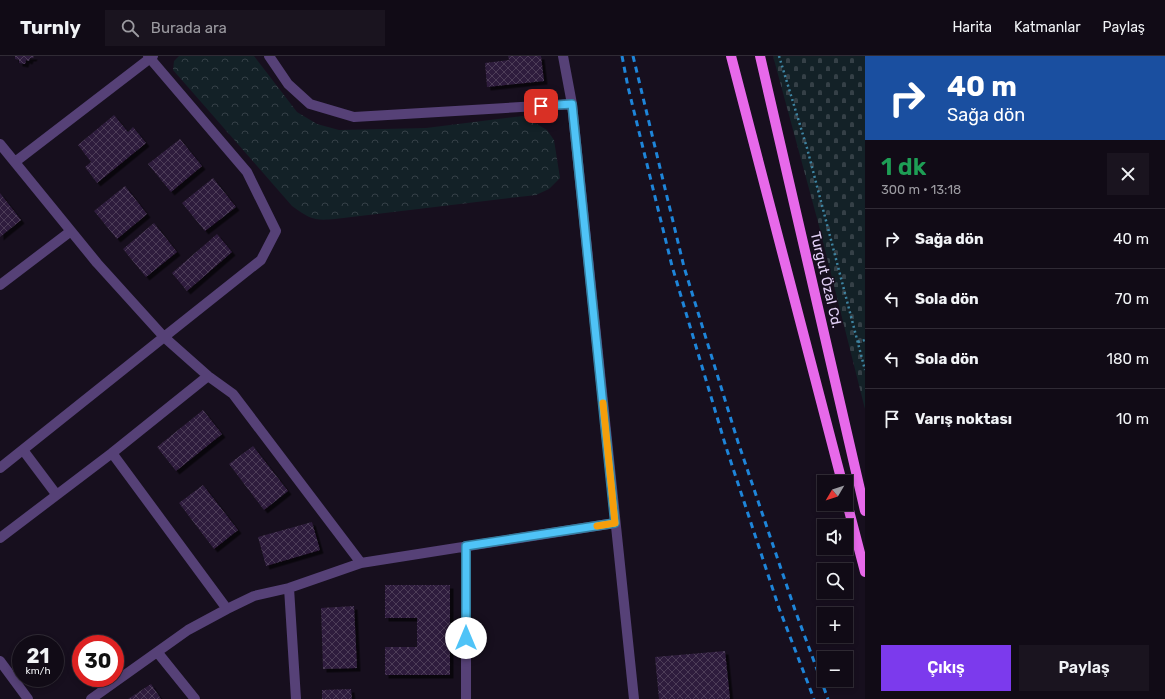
<!DOCTYPE html>
<html lang="tr">
<meta charset="utf-8">
<style>
body{margin:0;font-family:Rubik,sans-serif;background:#1a141f;color:#f1f3f6;height:100vh;display:flex;flex-direction:column;font-size:15px;white-space:nowrap}
*{box-sizing:border-box;margin:0}
p{font-size:13px;color:#9c9ba1}
.icon{flex:none;width:22px;height:22px;fill:none;stroke:currentColor;stroke-width:2;stroke-linecap:round;stroke-linejoin:round}
.map{position:relative;flex:1;overflow:hidden}
.drawer{display:flex;flex-direction:column;background:#110b16;width:300px}
.drawer>*{flex:none}
.hud{background:#1a4fa0;color:#fff;overflow:hidden}
.needle{width:26px;rotate:231deg}
.tools{position:absolute;left:817px;top:419px;display:grid;gap:8px}
.tools a{display:grid;place-items:center;width:36px;height:36px;border-radius:0px;background:#110b16;box-shadow:0 2px 6px #0003,0 0 0 1px #302b35;font-size:20px}
.speed{position:absolute;left:12px;top:579px;display:flex;gap:8px;font-size:20px;font-weight:700;text-align:center}
.speed>*{display:grid;place-content:center;width:52px;height:52px;border-radius:50%;background:#110b16;box-shadow:0 2px 6px #0003,0 0 0 1px #302b35;line-height:1}
.speed small{font-size:10px;font-weight:400}
.speed .limit{border:6px solid #d22;background:#fff;color:#111}
.pin{position:absolute;display:grid;place-items:center;width:34px;height:34px;color:#fff;margin:-17px;border-radius:8px;box-shadow:0 2px 6px #0006}
.me{position:absolute;width:44px;margin:-22px;rotate:0deg;stroke-linejoin:round;filter:drop-shadow(0 0 3px #0008)}
.turn{display:flex;align-items:center;gap:14px;height:84px;padding:0 16px;font-size:18px}
.turn .icon{width:52px;height:52px;stroke-width:2.5}
.turn b{display:block;font-size:28px;line-height:34px}
.round{display:grid;place-items:center;flex:none;width:42px;height:42px;border-radius:0px;background:#1a141f}
.head{display:flex;align-items:center;justify-content:space-between;height:68px;padding:0 16px}
h1{font-size:24px;font-weight:600;line-height:30px;color:#1e9e55}
.cta{display:flex;gap:8px;margin-top:auto;padding:8px 16px}
.cta a{flex:1;height:46px;border-radius:0px;background:#7c3aed;color:#fff;font-size:16px;font-weight:600;line-height:46px;text-align:center}
.cta a+a{background:#1a141f;color:#f1f3f6}
ul{padding:0;list-style:none}
li{display:flex;align-items:center;gap:12px;height:60px;padding:0 16px;border-top:1px solid #302b35}
li div{flex:1}
li b{display:block;font-size:15px}
li em{font-style:normal}
header{display:flex;align-items:center;gap:24px;box-sizing:border-box;height:56px;padding:0 20px;background:#110b16;border-bottom:1px solid #302b35}
header strong{font-size:19px}
nav{display:flex;gap:22px;margin-inline-start:auto;font-size:14px}
.search{width:280px;height:36px;background:#1a141f;display:flex;align-items:center;gap:10px;box-sizing:border-box;padding:0 14px;border-radius:0px;color:#9c9ba1;font-size:15px}
main{display:flex;flex:1;min-height:0}
.map>svg:first-child{display:block}
.forest{fill:url(#forest-crowns)}
.cemetery{fill:url(#cemetery-stones)}
.building{fill:url(#building-cross-hatch);filter:url(#shadow)}
.lines{fill:none;stroke-linecap:round;stroke-linejoin:round}
.path{stroke:#3e84a2;stroke-width:2.5;stroke-dasharray:2 3;stroke-linecap:butt}
.minor{stroke:#564177;stroke-width:10}
.major{stroke:#e769ea;stroke-width:10}
.rail{stroke:#1e85d9;stroke-width:3;stroke-dasharray:6 5;stroke-linecap:butt}
.route-casing{stroke:#337fa1;stroke-width:10}
.route{stroke:#4fc3f7;stroke-width:7}
.slow{stroke:#f59e0b;stroke-width:7}
.labels{text-anchor:middle;dominant-baseline:central;stroke-width:3;stroke-linejoin:round;paint-order:stroke}
.street-label{font-size:14px;fill:#e4d3f9;stroke:#170f1e}
</style>
<header>
<strong>Turnly</strong>
<div class="search"><svg class="icon" aria-label="search" viewBox="0 0 24 24"><circle cx="10" cy="10" r="6"/><path d="M15 15l6 6"/></svg>Burada ara</div>
<nav><a>Harita</a><a>Katmanlar</a><a>Paylaş</a></nav>
</header>
<main>
<div class="map">
<svg width="865" height="643" viewBox="0 0 865 643">
<defs>
<pattern id="forest-crowns" width="20" height="18" patternUnits="userSpaceOnUse"><rect width="20" height="18" fill="#132127"/><path d="M2 6a3 3 0 1 1 6 0M12 15a3 3 0 1 1 6 0" fill="none" stroke="#354047"/></pattern>
<pattern id="cemetery-stones" width="16" height="16" patternUnits="userSpaceOnUse"><rect width="16" height="16" fill="#132127"/><path d="M2 7V4a2 2 0 0 1 4 0v3zM10 15v-3a2 2 0 0 1 4 0v3z" fill="#354047"/></pattern>
<pattern id="building-cross-hatch" width="8" height="8" patternUnits="userSpaceOnUse"><rect width="8" height="8" fill="#2f1e3c"/><path d="M0 0l8 8M0 8l8-8" fill="none" stroke="#4d3e59"/></pattern>
<filter id="shadow"><feDropShadow dx="3.5" dy="3.5" stdDeviation="0" flood-color="#0009"/></filter>
</defs>
<rect width="100%" height="100%" fill="#170f1e"/>
<path class="forest" d="M179,0H254L297,56L317,68L339,74L426,72L523,60L547,74L554,84L560,122L549,133L536,139L335,163C314,165 310,163 292,150L173,14L174,5Z"/>
<path class="cemetery" d="M773,0H865V353L818,166Z"/>
<path class="building" d="M15,0H34L33,2H30L29,5L26,4L25,8L19,7V4L15,3Z
M508,0H541L544,25L487,31L485,7L509,4Z
M114,59L128,76L133,71L146,87L97,127L85,111L91,106L78,89Z
M180,83L202,110L171,136L148,108Z
M213,122L236,151L205,175L182,147Z
M125,130L147,158L117,183L94,155Z
M0,137L21,164L0,181Z
M154,167L177,196L146,221L123,193Z
M217,178L232,196L187,235L172,217Z
M203,354L222,378L176,415L157,391Z
M253,390L288,435L264,454L229,408Z
M203,429L238,474L214,493L179,447Z
M312,466L320,494L266,510L258,481Z
M385,529H450V619H385V591H417V562H385Z
M354,550L357,612L323,613L321,552Z
M725,595L730,643H659L655,601Z
M151,628L161,643H128Z
M351,633L352,643H322V634Z"/>
<g class="lines">
<path class="path" d="M779,0L807,92L865,314
M858,286L865,284"/>
<path class="minor" d="M269,0L288,28L310,48L354,61L572,48
M563,0L572,48L634,643
M0,88L97,207L164,281L208,320L233,338L361,507
M15,106L153,0
M0,229L71,175
M23,394L56,438
M112,397L227,553
M0,412L164,281L261,204L276,175L247,116L148,0
M0,482L112,397L208,320
M289,532L296,643
M158,597L195,643
M0,605L28,643
M91,643L188,574L227,553L254,540L289,532L361,507L615,467
M466,643V490"/>
<path class="major" d="M731,0L842,426
M760,0L865,455
M846,443L865,516"/>
<path class="rail" d="M622,0L628,31L672,210L726,391L779,552L814,643
M633,0L684,211L738,386L795,554L828,643"/>
</g>
<g class="lines">
<g class="route-casing">
<path id="route" d="M466,582V490L615,467L572,48L541,50"/>
</g>
<use href="#route" class="route"/>
<path class="slow" d="M597,470L615,467L603,347"/>
</g>
<g class="labels">
<g class="street-label">
<text transform="translate(826 224) rotate(77)">Turgut Özal Cd.</text>
</g>
</g>
</svg>
<div class="tools">
<a><svg class="needle" viewBox="-14 -14 28 28"><path d="M0-13l5 13h-10z" fill="#e53935"/><path d="M0 13l5-13h-10z" fill="#9c9ba1"/></svg></a>
<a><svg class="icon" aria-label="sound" viewBox="0 0 24 24"><path d="M4 9h4l5-4v14l-5-4H4zM17 9q2 3 0 6"/></svg></a>
<a><svg class="icon" aria-label="search" viewBox="0 0 24 24"><circle cx="10" cy="10" r="6"/><path d="M15 15l6 6"/></svg></a>
<a>+</a>
<a>−</a>
</div>
<div class="speed"><div>21<small>km/h</small></div><div class="limit">30</div></div>
<div class="pin" style="left:541px;top:50px;background:#d93025"><svg class="icon" aria-label="arrive" viewBox="0 0 24 24"><path d="M6 21V4h12l-3 4 3 4H6"/></svg></div>
<svg class="me" style="left:466px;top:582px" viewBox="-20 -20 40 40"><circle r="19" fill="#fff"/><path d="M0-13L10 11 0 6-10 11z" fill="#4fc3f7"/></svg>
</div>
<section class="drawer">
<div class="hud">
<div class="turn"><svg class="icon" aria-label="right" viewBox="0 0 24 24"><path d="M7 20v-9h11M14 6l5 5-5 5"/></svg><div><b>40 m</b>Sağa dön</div></div>
</div>
<div class="head"><div><h1>1 dk</h1><p>300 m · 13:18</p></div><a class="round"><svg class="icon" aria-label="close" viewBox="0 0 24 24"><path d="M6 6l12 12M18 6L6 18"/></svg></a></div>
<ul>
<li><svg class="icon" aria-label="right" viewBox="0 0 24 24"><path d="M7 20v-9h11M14 6l5 5-5 5"/></svg><div><b>Sağa dön</b></div><em>40 m</em></li>
<li><svg class="icon" aria-label="left" viewBox="0 0 24 24"><path d="M17 20v-9H6M10 6l-5 5 5 5"/></svg><div><b>Sola dön</b></div><em>70 m</em></li>
<li><svg class="icon" aria-label="left" viewBox="0 0 24 24"><path d="M17 20v-9H6M10 6l-5 5 5 5"/></svg><div><b>Sola dön</b></div><em>180 m</em></li>
<li><svg class="icon" aria-label="arrive" viewBox="0 0 24 24"><path d="M6 21V4h12l-3 4 3 4H6"/></svg><div><b>Varış noktası</b></div><em>10 m</em></li>
</ul>
<div class="cta"><a>Çıkış</a><a>Paylaş</a></div>
</section>
</main>
